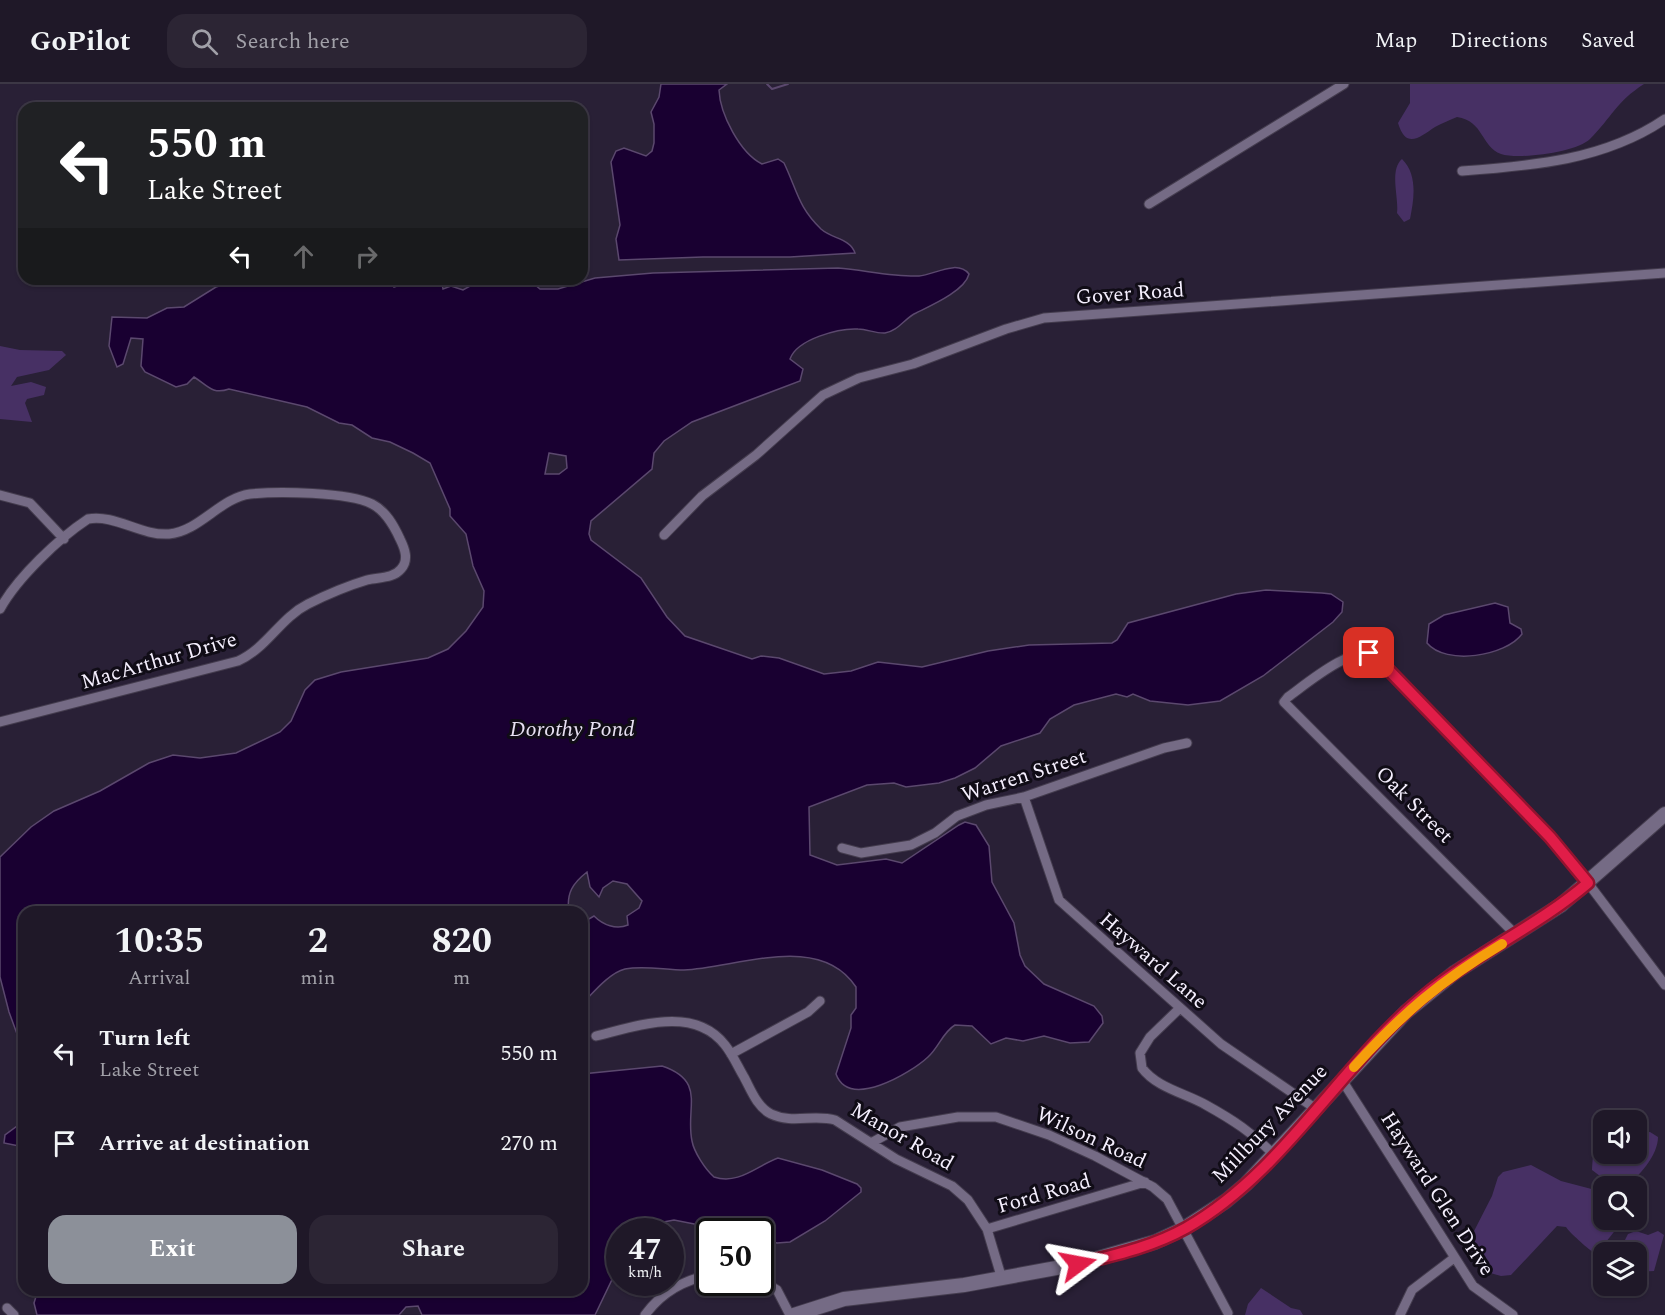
<!DOCTYPE html>
<style>
body{margin:0;font-family:Spectral,serif;background:#2c2534;color:#f1f3f6;height:100vh;display:flex;flex-direction:column;font-size:22px;white-space:nowrap}
*{box-sizing:border-box;margin:0}
p{font-size:20px;color:#a1a0a8}
.icon{flex:none;width:33px;height:33px;fill:none;stroke:currentColor;stroke-width:2;stroke-linecap:round;stroke-linejoin:round}
.map{position:relative;flex:1;overflow:hidden}
.sheet{position:absolute;left:18px;top:822px;width:570px;height:390px;display:flex;flex-direction:column;background:#1f1828;border-radius:18px;box-shadow:0 2px 4px #0004,0 0 0 2px #3c3745}
.sheet>*{flex:none}
.guide{position:absolute;left:18px;top:18px;width:570px;height:183px;border-radius:18px;box-shadow:0 2px 4px #0004,0 0 0 2px #3c3745;background:#202124;color:#fff;overflow:hidden}
.fabs{position:absolute;left:1593px;top:1026px;display:grid;gap:12px}
.fabs a{display:grid;place-items:center;width:54px;height:54px;border-radius:12px;background:#1f1828;box-shadow:0 2px 4px #0004,0 0 0 2px #3c3745;font-size:30px}
.speed{position:absolute;left:606px;top:1134px;display:flex;gap:12px;font-size:30px;font-weight:700;text-align:center}
.speed>*{display:grid;place-content:center;width:78px;height:78px;border-radius:50%;background:#1f1828;box-shadow:0 2px 4px #0004,0 0 0 2px #3c3745;line-height:1}
.speed small{font-size:15px;font-weight:400}
.speed .limit{border:3px solid #111;border-radius:9px;background:#fff;color:#111}
.pin{position:absolute;display:grid;place-items:center;width:51px;height:51px;color:#fff;margin:-26px;border-radius:12px;box-shadow:0 3px 9px #0006}
.me{position:absolute;width:66px;margin:-33px;rotate:77deg;stroke-linejoin:round;filter:drop-shadow(0 0 4px #0008)}
.turn{display:flex;align-items:center;gap:21px;height:126px;padding:0 30px;font-size:27px}
.turn .icon{width:78px;height:78px;stroke-width:2.5}
.turn b{display:block;font-size:42px;line-height:51px}
.lanes{display:flex;align-items:center;height:57px;padding:0 30px;background:#0003;justify-content:center;gap:30px;direction:ltr}
.lanes .off{opacity:.35}
.eta{display:flex;justify-content:space-evenly;align-items:center;height:102px;text-align:center}
.eta b{font-size:36px;font-weight:700;line-height:42px}
.action{display:flex;gap:12px;margin-top:auto;padding:12px 30px}
.action a{flex:1;height:69px;border-radius:18px;background:#8c9099;color:#fff;font-size:24px;font-weight:700;line-height:69px;text-align:center}
.action a+a{background:#2c2534;color:#f1f3f6}
ul{padding:0;list-style:none}
li{display:flex;align-items:center;gap:18px;height:90px;padding:0 30px}
li div{flex:1}
li b{display:block;font-size:22px}
li em{font-style:normal}
header{display:flex;align-items:center;gap:36px;box-sizing:border-box;height:84px;padding:0 30px;background:#1f1828;border-bottom:2px solid #3c3745}
header strong{font-size:28px}
nav{display:flex;gap:33px;margin-inline-start:auto;font-size:21px}
.search{width:420px;height:54px;background:#2c2534;display:flex;align-items:center;gap:15px;box-sizing:border-box;padding:0 21px;border-radius:18px;color:#a1a0a8;font-size:22px}
.map>svg:first-child{display:block}
.green{fill:#473064}
.water{fill:#190031;stroke:#5b486e;stroke-width:1.5;fill-rule:evenodd}
.lines{fill:none;stroke-linecap:round;stroke-linejoin:round}
.stream{stroke:#5b486e;stroke-width:2}
.minor-casing{stroke:#443c4e;stroke-width:11}
.secondary-casing{stroke:#443c4e;stroke-width:16}
.minor{stroke:#756b85;stroke-width:9}
.secondary{stroke:#756b85;stroke-width:14}
.route-casing{stroke:#92132f;stroke-width:15}
.route{stroke:#e11d48;stroke-width:10}
.slow{stroke:#f59e0b;stroke-width:10}
.labels{text-anchor:middle;dominant-baseline:central;stroke-width:6;stroke-linejoin:round;paint-order:stroke}
.street-label{font-size:21px;fill:#f5effe;stroke:#100c16}
.water-label{font-size:22px;font-style:italic;fill:#e7e0f2;stroke:#100c16}
</style>
<header>
<strong>GoPilot</strong>
<div class="search"><svg class="icon" aria-label="search" viewBox="0 0 24 24"><circle cx="10" cy="10" r="6"/><path d="M15 15l6 6"/></svg>Search here</div>
<nav><a>Map</a><a>Directions</a><a>Saved</a></nav>
</header>
<div class="map">
<svg width="1665" height="1231" viewBox="0 0 1665 1231">
<rect width="100%" height="100%" fill="#292036"/>
<path class="green" d="M1410,0H1644C1616,18 1612,33 1590,55C1577,68 1519,76 1501,70C1481,63 1484,37 1457,33C1450,36 1442,39 1435,43C1420,53 1406,66 1398,39L1410,19Z
M1402,75C1418,91 1414,115 1410,135L1404,138L1397,129C1399,114 1389,86 1402,75Z
M0,262L20,266L62,267L66,271L49,286L17,293L11,302L31,298L46,303L44,311L27,315L25,319L32,338L0,335Z
M1650,1048L1658,1053C1658,1071 1639,1094 1624,1102L1608,1098L1592,1086C1593,1074 1592,1064 1603,1058L1604,1070H1636L1637,1049Z
M1531,1081L1561,1097L1603,1108L1604,1136H1622L1621,1139L1602,1163L1593,1168C1587,1164 1570,1149 1566,1143L1557,1142L1511,1191L1501,1192L1483,1187L1471,1165L1472,1151L1492,1112L1498,1093L1503,1088Z
M1636,1147L1648,1151L1658,1147L1664,1151L1654,1187L1637,1188L1636,1168H1619L1628,1150Z
M1261,1204L1291,1224L1300,1226L1303,1231H1245L1248,1220Z"/>
<path class="water" d="M661,0H727L719,6C720,30 740,69 762,80L778,75L784,79C797,106 798,123 821,145C832,155 850,154 855,169L790,173H703L619,176L616,155L620,141L611,78L616,67L624,64L646,72L652,67L654,59V40L651,28L659,13Z
M838,184C864,186 893,193 919,192C934,191 957,175 969,190C965,207 930,222 916,229C905,234 898,247 885,249C877,250 867,245 858,245C839,244 797,255 790,275L803,285L800,297L692,338L664,357L654,369L652,385L591,437L589,450L591,456L641,494L667,533L685,552L752,575L761,572L779,574L824,590L851,587L878,578L922,583L988,567L1029,561L1112,559L1117,556L1128,539L1236,510L1266,506L1322,509L1331,510L1343,518L1342,528L1333,538L1263,592L1220,617L1188,621L1150,617L1133,610L1127,613L1116,610L1074,621L1050,635L1040,649L1001,662L975,684L955,694L939,699L906,703L894,699L867,701L809,723L810,771L837,781L886,775L902,779L959,741L965,738L976,741L989,762L992,798L1014,839L1020,871L1025,882L1044,900L1094,922L1102,932L1103,939L1089,958L1070,959L1044,952L1023,957L1006,954L991,960L972,942L955,941C943,948 939,963 928,973C911,989 849,1026 836,990L851,944V931L856,924V903C820,848 739,883 684,886C665,886 644,881 625,885C609,889 593,909 582,920V839L594,832C603,841 616,846 628,841L627,832L639,824L642,817L627,800L613,797L603,804L599,813L590,803L587,788C573,799 566,809 569,828H24V969L9,928L0,893V773L31,743L54,727L100,707L149,679L173,671L200,674L236,669L280,648L291,637L305,606L315,596L341,588L428,574L448,565L466,547L483,523L484,507L473,482L466,450L450,432V425L430,379L413,369L390,358L372,354L352,341L339,339L307,323L229,305C212,311 207,301 194,293L187,300L176,303L145,288L141,282L143,255L131,254L123,280L117,283L109,262L112,233L147,234L167,224L184,223L216,203L243,195H380L391,198L394,203L418,195H441L443,205L451,202L463,206L483,195H528L540,205H558L595,194L653,189ZM549,369L566,372L567,384L559,390H545Z
M1495,519L1508,523L1510,539L1521,545L1522,550C1506,572 1446,582 1427,559L1429,540L1444,531Z
M662,982C707,997 685,1024 692,1057C694,1068 705,1085 714,1093C739,1101 756,1082 778,1074L822,1086L857,1100L861,1104V1108L825,1137L790,1158L777,1159L761,1155L760,1148L730,1147L674,1136L653,1140L641,1147L620,1148L619,1181L595,1231H422L418,1222L406,1223L399,1231H37L34,1219L38,1206H582V990Z
M24,1037V1063L4,1059L5,1051Z"/>
<g class="lines">
<path class="stream" d="M767,0L772,5L788,0"/>
<g class="minor-casing">
<path id="minor" d="M1462,87C1532,82 1605,76 1665,35
M1149,120L1344,0
M0,411L30,419L64,455
M664,451L702,412L756,371L823,311L859,294L913,280L1006,245L1044,234L1665,189
M0,525C17,494 59,454 88,435C115,430 141,452 169,450C200,447 220,414 250,410C278,407 348,408 372,420C386,427 394,442 400,455C405,465 409,476 401,485C393,495 378,493 367,496C347,502 326,511 308,520C280,534 267,564 238,577L0,638
M1024,713L1059,816L1221,960L1316,1025
M842,764L861,769L911,761L935,749L957,732L986,721L1024,713L1164,664L1187,659
M1516,851L1284,618L1288,613C1305,601 1354,559 1375,572L1550,753L1588,799L1665,901
M1180,924L1150,953L1140,969L1142,984C1157,1004 1185,1009 1206,1021C1233,1036 1253,1049 1274,1071
M596,952C637,942 694,921 725,961C733,971 738,983 744,993C751,1006 757,1023 771,1030C792,1040 814,1030 835,1036L896,1075L952,1102L968,1116L987,1145L1002,1195
M731,970L808,928L820,917
M1342,996L1473,1202L1513,1231
M871,1059L900,1043L958,1033H996L1049,1051L1095,1072L1153,1103L1167,1115L1228,1229
M987,1145L1145,1098
M760,1196L777,1206L790,1231
M7,1224L14,1231
M645,1231C661,1209 683,1196 710,1191
M1400,1231L1412,1206L1454,1174"/>
</g>
<g class="secondary-casing">
<path id="secondary" d="M794,1231L844,1215L964,1201L1078,1180L1155,1158L1183,1145L1226,1117L1246,1100L1406,928L1454,889L1561,821L1665,730"/>
</g>
<use href="#minor" class="minor"/>
<use href="#secondary" class="secondary"/>
</g>
<g class="lines">
<g class="route-casing">
<path id="route" d="M1078,1180C1115,1171 1152,1163 1186,1144C1286,1087 1342,977 1430,907C1480,867 1539,841 1588,799L1550,753L1379,576L1369,569"/>
</g>
<use href="#route" class="route"/>
<path class="slow" d="M1354,983C1402,930 1440,897 1502,860"/>
</g>
<g class="labels">
<g class="street-label">
<text transform="translate(1130 210) rotate(-4)">Gover Road</text>
<text transform="translate(159 577) rotate(-16)">MacArthur Drive</text>
<text transform="translate(1024 692) rotate(-18)">Warren Street</text>
<text transform="translate(1414 721) rotate(45)">Oak Street</text>
<text transform="translate(1153 877) rotate(41)">Hayward Lane</text>
<text transform="translate(1270 1040) rotate(-46)">Millbury Avenue</text>
<text transform="translate(902 1053) rotate(30)">Manor Road</text>
<text transform="translate(1091 1054) rotate(25)">Wilson Road</text>
<text transform="translate(1044 1110) rotate(-16)">Ford Road</text>
<text transform="translate(1437 1110) rotate(57)">Hayward Glen Drive</text>
</g>
<g class="water-label">
<text x="572" y="645">Dorothy Pond</text>
</g>
</g>
</svg>
<div class="fabs">
<a><svg class="icon" aria-label="sound" viewBox="0 0 24 24"><path d="M4 9h4l5-4v14l-5-4H4zM17 9q2 3 0 6"/></svg></a>
<a><svg class="icon" aria-label="search" viewBox="0 0 24 24"><circle cx="10" cy="10" r="6"/><path d="M15 15l6 6"/></svg></a>
<a><svg class="icon" aria-label="layers" viewBox="0 0 24 24"><path d="M12 4l9 5-9 5-9-5zM3 14l9 5 9-5"/></svg></a>
</div>
<div class="speed"><div>47<small>km/h</small></div><div class="limit">50</div></div>
<div class="pin" style="left:1369px;top:569px;background:#d93025"><svg class="icon" aria-label="arrive" viewBox="0 0 24 24"><path d="M6 21V4h12l-3 4 3 4H6"/></svg></div>
<svg class="me" style="left:1078px;top:1180px" viewBox="-20 -20 40 40"><path d="M0-17L14 15 0 8-14 15z" fill="#e11d48" stroke="#fff" stroke-width="4"/></svg>
<div class="guide">
<div class="turn"><svg class="icon" aria-label="left" viewBox="0 0 24 24"><path d="M17 20v-9H6M10 6l-5 5 5 5"/></svg><div><b>550 m</b>Lake Street</div></div>
<div class="lanes"><svg class="icon" aria-label="left" viewBox="0 0 24 24"><path d="M17 20v-9H6M10 6l-5 5 5 5"/></svg><svg class="icon off" aria-label="ahead" viewBox="0 0 24 24"><path d="M12 20V5M6 11l6-6 6 6"/></svg><svg class="icon off" aria-label="right" viewBox="0 0 24 24"><path d="M7 20v-9h11M14 6l5 5-5 5"/></svg></div>
</div>
<section class="sheet">
<div class="eta">
<div><b>10:35</b><p>Arrival</p></div>
<div><b>2</b><p>min</p></div>
<div><b>820</b><p>m</p></div>
</div>
<ul>
<li><svg class="icon" aria-label="left" viewBox="0 0 24 24"><path d="M17 20v-9H6M10 6l-5 5 5 5"/></svg><div><b>Turn left</b><p>Lake Street</p></div><em>550 m</em></li>
<li><svg class="icon" aria-label="arrive" viewBox="0 0 24 24"><path d="M6 21V4h12l-3 4 3 4H6"/></svg><div><b>Arrive at destination</b></div><em>270 m</em></li>
</ul>
<div class="action"><a>Exit</a><a>Share</a></div>
</section>
</div>
